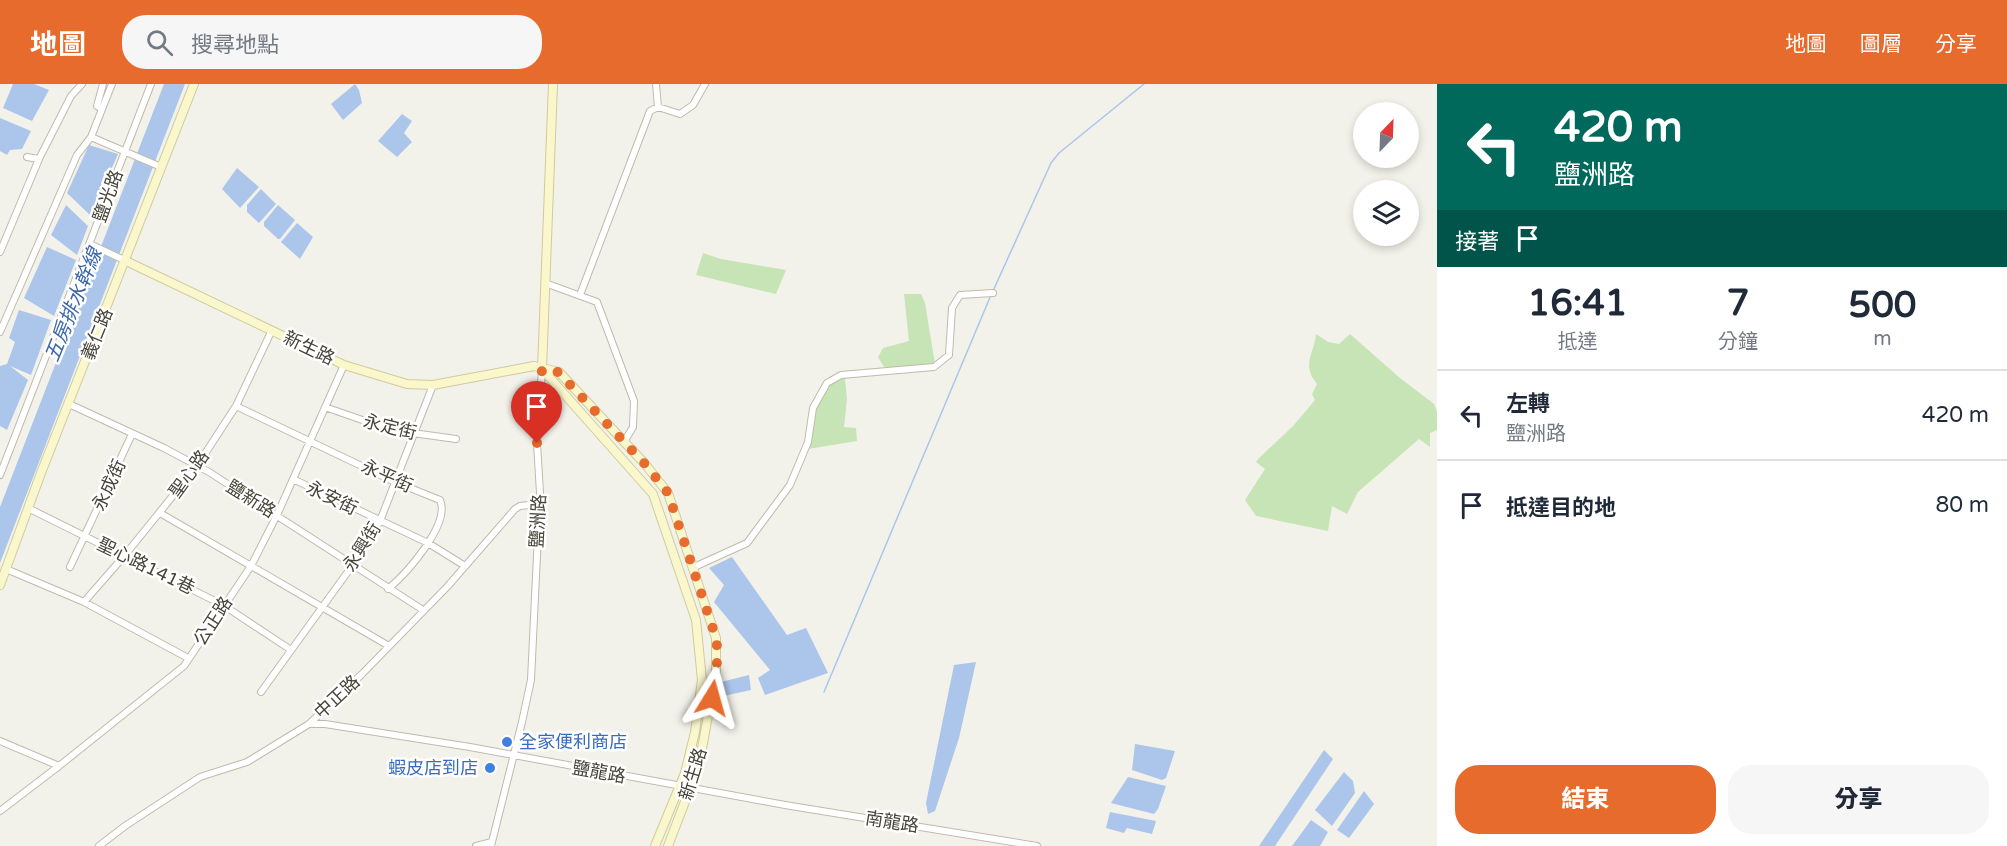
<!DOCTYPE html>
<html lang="zh-TW">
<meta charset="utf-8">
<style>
body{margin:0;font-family:"Varela Round","Noto Sans TC",sans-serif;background:#f6f6f7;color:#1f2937;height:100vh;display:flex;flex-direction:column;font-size:22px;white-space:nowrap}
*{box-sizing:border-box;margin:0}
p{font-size:20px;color:#747a83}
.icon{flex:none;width:33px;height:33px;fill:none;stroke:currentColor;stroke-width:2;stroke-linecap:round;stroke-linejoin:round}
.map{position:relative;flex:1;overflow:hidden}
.drawer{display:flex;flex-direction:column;background:#fff;width:570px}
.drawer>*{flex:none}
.hud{background:#00695c;color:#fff;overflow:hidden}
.needle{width:39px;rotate:23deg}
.controls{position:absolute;left:1353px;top:18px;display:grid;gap:12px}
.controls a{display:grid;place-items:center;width:66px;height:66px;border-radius:50%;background:#fff;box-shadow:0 3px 9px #0003;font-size:30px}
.pin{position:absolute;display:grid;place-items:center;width:51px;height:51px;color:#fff;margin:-62px -26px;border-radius:50% 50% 50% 0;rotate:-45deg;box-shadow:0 0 6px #0007}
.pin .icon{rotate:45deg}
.me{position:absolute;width:66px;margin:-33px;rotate:8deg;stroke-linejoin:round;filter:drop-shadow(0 0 4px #0008)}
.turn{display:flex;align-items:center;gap:21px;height:126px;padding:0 18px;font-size:27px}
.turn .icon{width:78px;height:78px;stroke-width:2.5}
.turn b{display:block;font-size:42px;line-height:51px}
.then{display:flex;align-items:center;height:57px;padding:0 18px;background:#0003;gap:12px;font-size:22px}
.eta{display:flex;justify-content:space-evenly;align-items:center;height:102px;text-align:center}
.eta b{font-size:36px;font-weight:800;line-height:42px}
.button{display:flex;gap:12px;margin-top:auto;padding:12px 18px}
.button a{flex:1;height:69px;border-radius:24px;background:#e76b2d;color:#fff;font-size:24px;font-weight:800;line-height:69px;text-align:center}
.button a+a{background:#f6f6f7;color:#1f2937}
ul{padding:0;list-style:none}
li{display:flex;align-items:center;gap:18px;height:90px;padding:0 18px;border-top:2px solid #e0e1e3}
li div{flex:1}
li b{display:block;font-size:22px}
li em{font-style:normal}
header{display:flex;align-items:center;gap:36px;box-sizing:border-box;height:84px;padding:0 30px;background:#e76b2d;color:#fff}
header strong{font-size:28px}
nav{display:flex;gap:33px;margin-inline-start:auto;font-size:21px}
.search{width:420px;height:54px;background:#f6f6f7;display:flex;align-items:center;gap:15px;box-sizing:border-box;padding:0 21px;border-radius:24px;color:#747a83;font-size:22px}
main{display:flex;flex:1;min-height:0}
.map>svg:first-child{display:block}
.green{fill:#c7e4b6}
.water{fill:#acc5ea}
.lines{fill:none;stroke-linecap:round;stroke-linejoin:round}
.stream{stroke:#acc5ea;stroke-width:1.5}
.street-casing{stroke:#bebbad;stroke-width:8}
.secondary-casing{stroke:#cfcb9d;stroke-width:10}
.street{stroke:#fff;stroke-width:6}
.secondary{stroke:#faf7cd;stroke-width:8}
.route{stroke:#e76b2d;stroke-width:10;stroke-dasharray:0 18}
.shop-dot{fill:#3f7fe0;stroke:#fff;stroke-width:2}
.labels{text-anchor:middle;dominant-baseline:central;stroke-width:5;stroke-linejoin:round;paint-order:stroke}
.street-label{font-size:18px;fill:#474438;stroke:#fff}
.shop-label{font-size:18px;fill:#366cbe;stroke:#fff;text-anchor:start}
.water-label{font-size:20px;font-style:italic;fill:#3a67aa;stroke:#fff}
</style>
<header>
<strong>地圖</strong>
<div class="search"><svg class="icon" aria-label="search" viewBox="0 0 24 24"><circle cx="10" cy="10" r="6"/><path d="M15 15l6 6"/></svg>搜尋地點</div>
<nav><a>地圖</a><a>圖層</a><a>分享</a></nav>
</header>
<main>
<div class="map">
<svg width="1437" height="762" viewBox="0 0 1437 762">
<rect width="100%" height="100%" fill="#f3f2ea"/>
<path class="green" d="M703,169L721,175L786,186L776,210L696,191Z
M904,210H921L925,219L935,280L913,284L884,283L878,273L883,264L909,257Z
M1316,250L1328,258L1339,260L1350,250L1400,294L1434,320L1437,328V346L1430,349V363L1419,355L1358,408L1347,430L1332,422L1328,447L1256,432L1245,416L1265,385L1256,378L1258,375L1293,342L1315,316L1312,310L1317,300C1301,281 1314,270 1316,250Z
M851,287L845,296L847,315L844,343L856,344L857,357L802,366L816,317L827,297Z"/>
<path class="water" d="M13,0H34L49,6L32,37L3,24Z
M164,0H185L0,479V423Z
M355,0L359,6L362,19L343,36L331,20Z
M402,30L412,37L404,49L412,58L397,73L378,57Z
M0,34L31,47L22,65L10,66L7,71L0,67Z
M89,61L118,70L91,132L67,109Z
M237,84L259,103L240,124L222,105Z
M261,105L276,120L259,139L247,128V121Z
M66,121L88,142L77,171L51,151Z
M278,121L295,136L280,155H278L264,142V138Z
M297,139L313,153L300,175L281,158Z
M47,163L76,176L54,232L24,214Z
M19,226L51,236L31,291L10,282L28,296L7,346L0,342V282L7,280L15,258L9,254Z
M732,473L787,551L806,544L828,589L765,611L758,594L770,586L714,518L724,501L709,484Z
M976,578L959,654L935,727L928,730L926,719L954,581Z
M749,591L751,606L719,613L721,598Z
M1135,660L1175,667L1166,694L1162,696L1132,686Z
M1324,666L1333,675L1275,762H1259Z
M1344,688L1353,697L1355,709L1332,742L1315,726Z
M1128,693L1166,702L1158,725L1154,730L1111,719Z
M1364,707L1374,720L1349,754L1337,746Z
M1110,728L1156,737L1152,750L1127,744L1124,749L1106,744Z
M1311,736L1328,748L1320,762H1292Z"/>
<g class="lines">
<path class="stream" d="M993,207L1051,79L1059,69L1144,0
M824,608L991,211"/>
<g class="street-casing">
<path id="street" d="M656,0L658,23
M102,25L97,22L103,0
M91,53L161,83
M27,73L39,75L71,12L82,0
M90,160L126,177
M0,168L39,75
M545,199L597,218L634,317L633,343L624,358
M580,211L650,27L658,23L680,30L693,21L705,0
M0,248L77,71L91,53L112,0
M69,320L164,364L209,388L423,526
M236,322L395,398L440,416C451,440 406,490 388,505
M325,323L391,346L456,355
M0,391L151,0
M293,395L428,459L465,482
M28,424L223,521L291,566
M160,429L389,562
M70,483L132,350
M692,484L747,459L790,401L808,358L813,324L827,299L841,291L934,283L949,271L952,224L960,211L993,209
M6,485L84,518L188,574
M84,518L125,471L197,382L236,322L272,246
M261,608L352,482L380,437L433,301
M309,640H325L470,663L785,721L1037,762
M0,657L59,682
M0,727L59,682L184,582L251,482L277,431L344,281
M99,762L125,742L200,693L247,678L309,640L362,590L447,503L515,425L520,422L538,420
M476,762L492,758
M491,762L522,638L531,596L540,409L537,359L542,285"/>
</g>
<g class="secondary-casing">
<path id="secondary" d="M126,177L344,281L407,300L433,301L534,282L559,288L645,380L668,409L716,554V588L699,681L668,762
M542,285L653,410L696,536L702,596L695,648L685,689L655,762
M542,285L553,0
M0,501L41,389L194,0"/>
</g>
<use href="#street" class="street"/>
<use href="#secondary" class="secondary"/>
</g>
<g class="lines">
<path class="route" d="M537,359L542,285L558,288L645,380L668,409L716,554L718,571L712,614"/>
</g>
<g class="shop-dot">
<circle cx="507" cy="658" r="6"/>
<circle cx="490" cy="684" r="6"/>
</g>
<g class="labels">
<g class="street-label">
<text transform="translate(108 112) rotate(-70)">鹽光路</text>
<text transform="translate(97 250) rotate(-68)">義仁路</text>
<text transform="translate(309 264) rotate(26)">新生路</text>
<text transform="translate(390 343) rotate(14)">永定街</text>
<text transform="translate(189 390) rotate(-54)">聖心路</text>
<text transform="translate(387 392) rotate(24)">永平街</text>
<text transform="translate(109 401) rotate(-65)">永成街</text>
<text transform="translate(332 414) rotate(26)">永安街</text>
<text transform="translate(251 415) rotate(32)">鹽新路</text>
<text transform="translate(538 437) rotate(-87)">鹽洲路</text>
<text transform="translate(362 463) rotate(-58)">永興街</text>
<text transform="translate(146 482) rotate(26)">聖心路141巷</text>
<text transform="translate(213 537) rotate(-57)">公正路</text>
<text transform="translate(337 613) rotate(-43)">中正路</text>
<text transform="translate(599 688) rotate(10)">鹽龍路</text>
<text transform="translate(693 690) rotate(-73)">新生路</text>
<text transform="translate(892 738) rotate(9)">南龍路</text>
</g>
<g class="shop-label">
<text x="519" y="658">全家便利商店</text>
<text x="478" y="684" text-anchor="end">蝦皮店到店</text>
</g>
<g class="water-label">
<text transform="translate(74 221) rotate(-68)">五房排水幹線</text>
</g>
</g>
</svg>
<div class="controls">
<a><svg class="needle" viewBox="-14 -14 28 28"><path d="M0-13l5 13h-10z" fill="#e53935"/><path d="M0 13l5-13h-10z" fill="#747a83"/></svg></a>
<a><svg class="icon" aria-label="layers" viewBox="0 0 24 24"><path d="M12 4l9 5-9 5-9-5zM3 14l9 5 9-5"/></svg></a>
</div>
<div class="pin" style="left:537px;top:359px;background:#d93025"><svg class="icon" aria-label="arrive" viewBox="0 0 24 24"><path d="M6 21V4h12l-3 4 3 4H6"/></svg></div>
<svg class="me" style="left:712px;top:614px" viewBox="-20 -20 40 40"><path d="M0-17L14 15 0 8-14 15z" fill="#e76b2d" stroke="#fff" stroke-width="4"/></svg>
</div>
<section class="drawer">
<div class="hud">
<div class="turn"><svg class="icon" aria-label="left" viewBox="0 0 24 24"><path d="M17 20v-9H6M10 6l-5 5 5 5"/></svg><div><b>420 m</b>鹽洲路</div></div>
<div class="then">接著<svg class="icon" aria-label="arrive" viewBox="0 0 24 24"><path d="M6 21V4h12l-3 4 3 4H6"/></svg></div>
</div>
<div class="eta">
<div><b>16:41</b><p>抵達</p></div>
<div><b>7</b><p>分鐘</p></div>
<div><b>500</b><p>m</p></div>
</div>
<ul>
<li><svg class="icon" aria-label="left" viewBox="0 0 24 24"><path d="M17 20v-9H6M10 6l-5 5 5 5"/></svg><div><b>左轉</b><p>鹽洲路</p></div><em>420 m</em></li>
<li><svg class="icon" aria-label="arrive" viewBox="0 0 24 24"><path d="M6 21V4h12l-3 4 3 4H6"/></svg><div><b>抵達目的地</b></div><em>80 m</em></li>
</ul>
<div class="button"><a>結束</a><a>分享</a></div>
</section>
</main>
